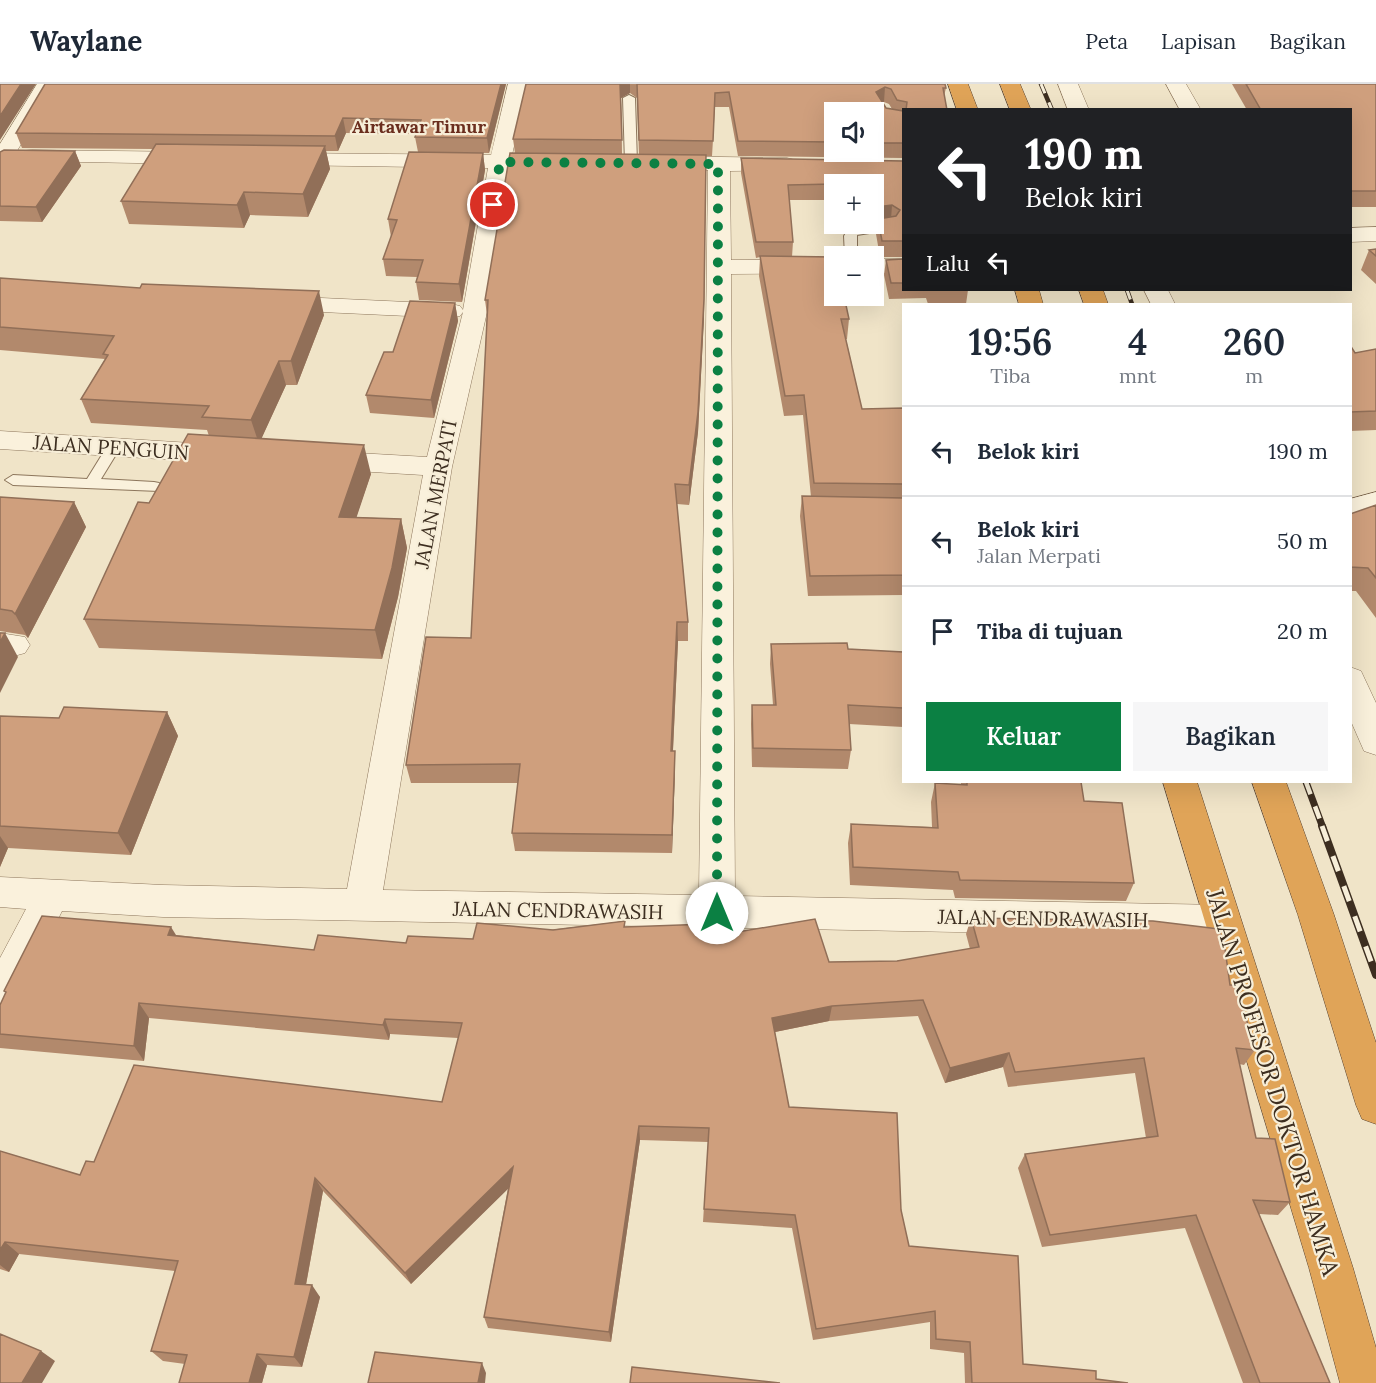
<!DOCTYPE html>
<html lang="id">
<meta charset="utf-8">
<style>
body{margin:0;font-family:Lora,serif;background:#f6f6f7;color:#1f2937;height:100vh;display:flex;flex-direction:column;font-size:22px;white-space:nowrap}
*{box-sizing:border-box;margin:0}
p{font-size:20px;color:#747a83}
.icon{flex:none;width:33px;height:33px;fill:none;stroke:currentColor;stroke-width:2;stroke-linecap:round;stroke-linejoin:round}
.map{position:relative;flex:1;overflow:hidden}
.side{position:absolute;left:902px;top:219px;width:450px;height:480px;display:flex;flex-direction:column;background:#fff;border-radius:0px;box-shadow:0 6px 24px #0002}
.side>*{flex:none}
.hud{position:absolute;left:902px;top:24px;width:450px;height:183px;border-radius:0px;box-shadow:0 6px 24px #0002;background:#202124;color:#fff;overflow:hidden}
.controls{position:absolute;left:824px;top:18px;display:grid;gap:12px}
.controls a{display:grid;place-items:center;width:60px;height:60px;border-radius:0px;background:#fff;box-shadow:0 6px 24px #0002;font-size:30px}
.pin{position:absolute;display:grid;place-items:center;width:51px;height:51px;color:#fff;margin:-26px;border:3px solid #fff;border-radius:50%;box-shadow:0 2px 6px #0007}
.me{position:absolute;width:66px;margin:-33px;rotate:0deg;stroke-linejoin:round;filter:drop-shadow(0 0 4px #0008)}
.turn{display:flex;align-items:center;gap:21px;height:126px;padding:0 24px;font-size:27px}
.turn .icon{width:78px;height:78px;stroke-width:2.5}
.turn b{display:block;font-size:42px;line-height:51px}
.then{display:flex;align-items:center;height:57px;padding:0 24px;background:#0003;gap:12px;font-size:22px}
.eta{display:flex;justify-content:space-evenly;align-items:center;height:102px;text-align:center}
.eta b{font-size:36px;font-weight:600;line-height:42px}
.action{display:flex;gap:12px;margin-top:auto;padding:12px 24px}
.action a{flex:1;height:69px;border-radius:0px;background:#0b8043;color:#fff;font-size:24px;font-weight:600;line-height:69px;text-align:center}
.action a+a{background:#f6f6f7;color:#1f2937}
ul{padding:0;list-style:none}
li{display:flex;align-items:center;gap:18px;height:90px;padding:0 24px;border-top:2px solid #e0e1e3}
li div{flex:1}
li b{display:block;font-size:22px}
li em{font-style:normal}
header{display:flex;align-items:center;gap:36px;box-sizing:border-box;height:84px;padding:0 30px;background:#fff;border-bottom:2px solid #e0e1e3}
header strong{font-size:28px}
nav{display:flex;gap:33px;margin-inline-start:auto;font-size:21px}
.map>svg:first-child{display:block}
.lines{fill:none;stroke-linecap:round;stroke-linejoin:round}
.lane-casing{stroke:#8d765c;stroke-width:2}
.street-casing{stroke:#8d765c;stroke-width:1}
.secondary-casing{stroke:#6f573f;stroke-width:1}
.highway-casing{stroke:#5b4430;stroke-width:1}
.lane{fill:#faf1dc;fill-rule:evenodd}
.street{fill:#faf1dc;fill-rule:evenodd}
.secondary{fill:#faf1dc;fill-rule:evenodd}
.highway{fill:#e0a458;fill-rule:evenodd}
.rail-far2-casing{stroke:#3d2e20;stroke-width:4.5}
.rail-far1-casing{stroke:#3d2e20;stroke-width:7}
.rail-casing{stroke:#3d2e20;stroke-width:8}
.rail-far2{stroke:#f7eed8;stroke-width:3;stroke-dasharray:10;stroke-linecap:butt}
.rail-far1{stroke:#f7eed8;stroke-width:4.5;stroke-dasharray:13;stroke-linecap:butt}
.rail{stroke:#f7eed8;stroke-width:5;stroke-dasharray:16;stroke-linecap:butt}
.wall{fill:#b2896c;fill-rule:evenodd}
.shaded-wall{fill:#916f58}
.building{fill:#cf9f7d;stroke:#916f58;stroke-width:1.5}
.route{stroke:#0b8043;stroke-width:10;stroke-dasharray:0 18}
.labels{text-anchor:middle;dominant-baseline:central;stroke-width:4.5;stroke-linejoin:round;paint-order:stroke}
.far-quarter-label{font-size:18px;font-weight:bold;fill:#6b2e1e;stroke:#f7eed8}
.street-label{font-size:20px;fill:#3d2e20;stroke:#f7eed8}
.near-street-label{font-size:24px;fill:#3d2e20;stroke:#f7eed8}
</style>
<header>
<strong>Waylane</strong>
<nav><a>Peta</a><a>Lapisan</a><a>Bagikan</a></nav>
</header>
<div class="map">
<svg width="1376" height="1299" viewBox="0 0 1376 1299">
<rect width="100%" height="100%" fill="#f0e4c8"/>
<g class="lines">
<g class="lane-casing">
<path id="lane" d="M629,11L635,14L637,79L631,83L625,79L623,14Z
M890,138L894,139L896,142L894,145L857,151V172H845L844,152L848,145Z
M113,359L120,364L101,395L154,398L159,399L162,403L159,407L13,401L5,396L13,391L87,395L108,361Z"/>
</g>
<g class="street-casing">
<path id="street" d="M37,0H57L11,77L8,82L0,83V60Z
M508,0H528L512,71L561,73L564,78L561,83L510,84L487,228L452,383L383,806L699,811L708,86L654,84L651,79L654,74L662,72L787,74L795,76L798,81L795,86L730,87L731,176L834,175V189L731,190L735,812L1223,821L1236,826L1241,837L1236,848L1223,853L163,833L62,827L14,924L0,929V874L26,825L0,823V793L163,801L347,805L423,391L322,385L312,382L308,376L312,370L322,367L427,373L463,228L460,232L451,234L278,226L269,224L266,219L269,214L278,212L451,220L460,222L463,226L488,84L284,81L276,80L273,75L276,70L284,69L491,71Z
M1058,0H1078L1089,26H1068Z
M1166,0H1186L1201,26H1180Z
M32,66L193,68L201,69L204,74L201,79L193,80L24,77L21,72L24,67Z
M1376,143V157L1350,158V144Z
M873,175H903V189H873Z
M1144,206H1168L1175,220H1151Z
M0,347L223,361L233,364L237,370L233,376L223,379L0,365Z
M0,549L25,553L30,561L25,569L14,572L0,571Z
M1350,583L1361,587L1376,619V671L1364,667L1350,635Z"/>
</g>
<g class="secondary-casing">
<path id="secondary" d="M1376,408V427L1350,435V415Z"/>
</g>
<g class="highway-casing">
<path id="highway" d="M948,0H968L978,26H957Z
M1000,0H1020L1031,26H1010Z
M1015,206H1039L1043,220H1019Z
M1079,206H1103L1108,220H1084Z
M1163,698H1197L1353,1184L1376,1264V1299H1340L1309,1184Z
M1252,698H1286L1334,831L1376,959V1040L1362,1035L1356,1021L1298,831Z"/>
</g>
<use href="#lane" class="lane"/>
<use href="#street" class="street"/>
<use href="#secondary" class="secondary"/>
<use href="#highway" class="highway"/>
<g class="rail-far2-casing">
<path id="rail-far2" d="M1041,0L1052,26
M1127,206L1132,220"/>
</g>
<g class="rail-far1-casing">
<path id="rail-far1" d="M1306,698L1323,744"/>
</g>
<g class="rail-casing">
<path id="rail" d="M1322,742L1376,891"/>
</g>
<use href="#rail-far2" class="rail-far2"/>
<use href="#rail-far1" class="rail-far1"/>
<use href="#rail" class="rail"/>
</g>
<path class="wall" d="M45,0H506L489,69L418,68L415,53L416,50L346,49L338,67H326L330,85L308,133L250,131L244,144L129,140L121,117L153,65L22,64L16,49Z
M526,0H945L946,4L944,12L947,26H903V74L738,72L729,23H715L712,72H706L704,234L698,348L689,421L677,420L688,538V557H678L673,667L675,686L672,769L515,767L512,749L518,699H411L406,681L471,554L487,231L485,216L515,69L513,55ZM630,9L637,14L639,70H622L621,14ZM882,18H884L889,20L892,25L886,24ZM834,28H873V68H834Z
M1232,0H1376V123H1350V26H1247Z
M75,67L81,82L42,138L0,137V68Z
M483,69L485,86L462,218L419,216L416,198L417,193L386,192L383,175L391,153L388,135Z
M741,74L903,77V173H880L876,150L878,138H874L873,134V100H834V116H789L793,158L792,173L849,235L847,255H846L862,325L903,324V511L808,512L800,432L802,412L811,413L803,331L784,332L759,192L760,173L756,174L741,89Z
M1376,165V200L1361,186L1369,166Z
M903,175V206H968L966,220H928L926,214L889,215L884,191L886,176Z
M0,194L324,231L297,301H286L261,355L371,390L356,433L401,435L407,464L398,513L382,575L99,564L84,535L149,419L209,352L207,346L91,339L81,315L105,275L0,266Z
M455,219L458,237L434,334L370,329L366,311L393,268Z
M1350,261L1355,269L1376,265V346L1350,347Z
M0,413L74,418L86,443L28,554L25,551L0,547Z
M1376,421V534L1356,507H1350V430Z
M771,560L903,568V643L849,640L851,666L848,685L752,683L751,640L752,621H773L770,580Z
M167,628L178,652L131,771L8,764L0,783V632L59,634Z
M961,698H1081L1084,717L1134,799L1126,817L955,814L953,806L850,801L848,759L851,740L932,743L931,718L935,699L961,701Z
M971,834L1230,901L1255,966L1244,981L1239,980L1256,1054L1290,1118L1278,1131L1259,1130L1330,1299H1243L1185,1144L1042,1163L1018,1084L1025,1070L1146,1054L1135,989L1008,1003L1003,983L945,999L918,932L829,937L775,948L789,1023L901,1126L909,1162L1023,1280L1096,1295L1128,1299H965L964,1269L930,1265V1238L813,1256L792,1144L703,1138L708,1058L640,1056L611,1258L488,1244L484,1233L508,1104L411,1200L323,1107L306,1201L320,1213L302,1283L267,1281L262,1299H179L185,1280L163,1277L151,1267L175,1187L19,1170L9,1188L0,1185V1067L80,1091L94,1078L442,1018L458,954L390,950L389,956L149,934L144,977L0,964V921L6,909L4,907L176,851L314,866L473,855L625,837V843L738,848L829,878L897,877L970,865L966,850Z"/>
<path class="shaded-wall" d="M21,0H36L0,56V32Z
M501,0H506L489,69L487,54Z
M620,0H630V9L621,14L622,71Z
M885,3L884,18L875,22L876,8Z
M343,34L346,49L338,67L335,52Z
M325,62L330,85L308,133L303,110Z
M75,67L81,82L42,138L36,123Z
M483,69L485,86L462,218L459,200Z
M706,71L704,234L698,348L689,421V401Z
M244,108L250,131L244,144L237,121Z
M892,121L891,136L878,135V138H874L876,123Z
M319,207L324,231L297,301L291,277Z
M455,219L458,237L434,334L431,316Z
M279,277L286,301L259,360L251,336Z
M364,361L371,390L347,462L339,433Z
M74,418L86,443L28,554L15,530Z
M401,435L407,464L398,513L382,575L375,546Z
M677,538L678,557L672,686L671,667Z
M5,549L18,573L0,609V558Z
M167,628L178,652L131,771L118,749Z
M675,667V686L672,769V751Z
M0,752L8,764L0,783Z
M171,843L181,859L168,851Z
M139,919L149,934L144,977L134,962Z
M832,922L829,937L770,949L772,934Z
M385,935L390,950L389,956L383,941Z
M1009,969L1003,983L945,999L950,984Z
M639,1042L640,1056L611,1258L609,1248Z
M513,1083L516,1097L411,1200L405,1189Z
M315,1094L323,1107L304,1211L295,1200Z
M5,1158L19,1170L9,1188L0,1181V1166Z
M312,1201L320,1213L302,1283L294,1273Z
M41,1267L55,1277L42,1299H22Z
M257,1270L267,1281L262,1299H249Z
M482,1279L486,1289L485,1299H478Z"/>
<path class="building" d="M0,0H21L0,32Z
M45,0H501L487,54L415,53L421,36L343,34L335,52L16,49Z
M526,0H620L622,56L513,55Z
M637,0H945L946,4H943L947,26H906L907,18L897,16L891,5L885,3L876,8L886,24L903,27V59H873V28H834V58L738,57L729,8L715,9L713,57L639,56Z
M1246,0H1376V107H1350V26H1261Z
M156,60L325,62L303,110L244,108L237,121L121,117Z
M4,66L75,67L36,123L0,122V68Z
M409,68L483,69L459,200L416,198L423,176L383,175L397,136L388,135Z
M510,69L706,71L704,215L698,328L689,401L675,400L688,538H677L671,667H675L672,751L512,749L520,680L406,681L426,553L471,554L488,216H485Z
M741,74L903,77V157H882L878,135L896,132L900,126L892,121L876,123L873,110V100H834L788,101L793,158H756Z
M1376,165V172L1369,166Z
M760,172L834,173V212H844L849,235H841L862,325L903,324V400L814,399L804,311L785,312Z
M903,175V199H891L886,176Z
M0,194L140,204L142,200L319,207L291,277H279L251,336L202,333L209,322L81,315L108,271L103,270L114,252L0,243Z
M410,217L455,219L431,316L366,311L384,268H393Z
M1350,261L1355,269L1376,265V327L1350,328Z
M188,350L364,361L339,433L401,435L392,484L375,546L84,535L138,418L149,419Z
M802,412L903,414V491L810,492Z
M0,413L74,418L15,530L12,527L0,525Z
M1376,421V494L1368,484L1350,483V430Z
M0,549H5L0,558Z
M847,559L848,565L903,568V624L848,621L851,666L753,664L752,621H776L771,560Z
M64,623L167,628L118,749L0,742V632L59,634Z
M967,698H1081L1084,717L1122,719L1134,799L960,796L958,788L853,783L851,740L938,744L935,699L967,701Z
M42,832L171,843L168,851L314,866L318,851L406,859L408,852L473,855L477,839L553,846L625,837L624,843L737,839L738,848L815,835L829,878L897,877L979,863L971,834L1153,837L1219,845L1225,865L1230,901H1237L1255,966L1236,964L1256,1054L1275,1055L1290,1118L1253,1116L1330,1299H1260L1196,1131L1050,1151L1025,1070L1158,1052L1144,974L1015,988L1009,969L950,984L923,916L832,922L772,934L789,1023L897,1029L901,1126L909,1162L1018,1172L1023,1280L1096,1287V1295L1128,1299H972L970,1258L936,1255L935,1227L816,1245L795,1131L704,1125L709,1044L639,1042L609,1248L484,1233L513,1083L405,1189L315,1094L295,1200L312,1201L294,1273L257,1270L249,1299H179L187,1271L151,1267L178,1177L5,1158L0,1166V1067L80,1091L86,1077L94,1078L134,981L442,1018L462,939L385,935L383,941L139,919L134,962L0,950V921L6,908L4,907Z
M0,1250L41,1267L22,1299H0Z
M375,1268L482,1279L478,1299H368Z
M632,1283L780,1299H630Z"/>
<g class="lines">
<path class="route" d="M493,121L500,78L718,80L717,829"/>
</g>
<g class="labels">
<g class="far-quarter-label">
<text x="419" y="42">Airtawar Timur</text>
</g>
<g class="street-label">
<text transform="translate(111 363) rotate(4)">JALAN PENGUIN</text>
<text transform="translate(435 410) rotate(-79)">JALAN MERPATI</text>
<text transform="translate(558 826) rotate(1)">JALAN CENDRAWASIH</text>
<text transform="translate(1043 834) rotate(1)">JALAN CENDRAWASIH</text>
</g>
<g class="near-street-label">
<text transform="translate(1273 998) rotate(73)">JALAN PROFESOR DOKTOR HAMKA</text>
</g>
</g>
</svg>
<div class="controls">
<a><svg class="icon" aria-label="sound" viewBox="0 0 24 24"><path d="M4 9h4l5-4v14l-5-4H4zM17 9q2 3 0 6"/></svg></a>
<a>+</a>
<a>−</a>
</div>
<div class="pin" style="left:493px;top:121px;background:#d93025"><svg class="icon" aria-label="arrive" viewBox="0 0 24 24"><path d="M6 21V4h12l-3 4 3 4H6"/></svg></div>
<svg class="me" style="left:717px;top:829px" viewBox="-20 -20 40 40"><circle r="19" fill="#fff"/><path d="M0-13L10 11 0 6-10 11z" fill="#0b8043"/></svg>
<div class="hud">
<div class="turn"><svg class="icon" aria-label="left" viewBox="0 0 24 24"><path d="M17 20v-9H6M10 6l-5 5 5 5"/></svg><div><b>190 m</b>Belok kiri</div></div>
<div class="then">Lalu<svg class="icon" aria-label="left" viewBox="0 0 24 24"><path d="M17 20v-9H6M10 6l-5 5 5 5"/></svg></div>
</div>
<section class="side">
<div class="eta">
<div><b>19:56</b><p>Tiba</p></div>
<div><b>4</b><p>mnt</p></div>
<div><b>260</b><p>m</p></div>
</div>
<ul>
<li><svg class="icon" aria-label="left" viewBox="0 0 24 24"><path d="M17 20v-9H6M10 6l-5 5 5 5"/></svg><div><b>Belok kiri</b></div><em>190 m</em></li>
<li><svg class="icon" aria-label="left" viewBox="0 0 24 24"><path d="M17 20v-9H6M10 6l-5 5 5 5"/></svg><div><b>Belok kiri</b><p>Jalan Merpati</p></div><em>50 m</em></li>
<li><svg class="icon" aria-label="arrive" viewBox="0 0 24 24"><path d="M6 21V4h12l-3 4 3 4H6"/></svg><div><b>Tiba di tujuan</b></div><em>20 m</em></li>
</ul>
<div class="action"><a>Keluar</a><a>Bagikan</a></div>
</section>
</div>
